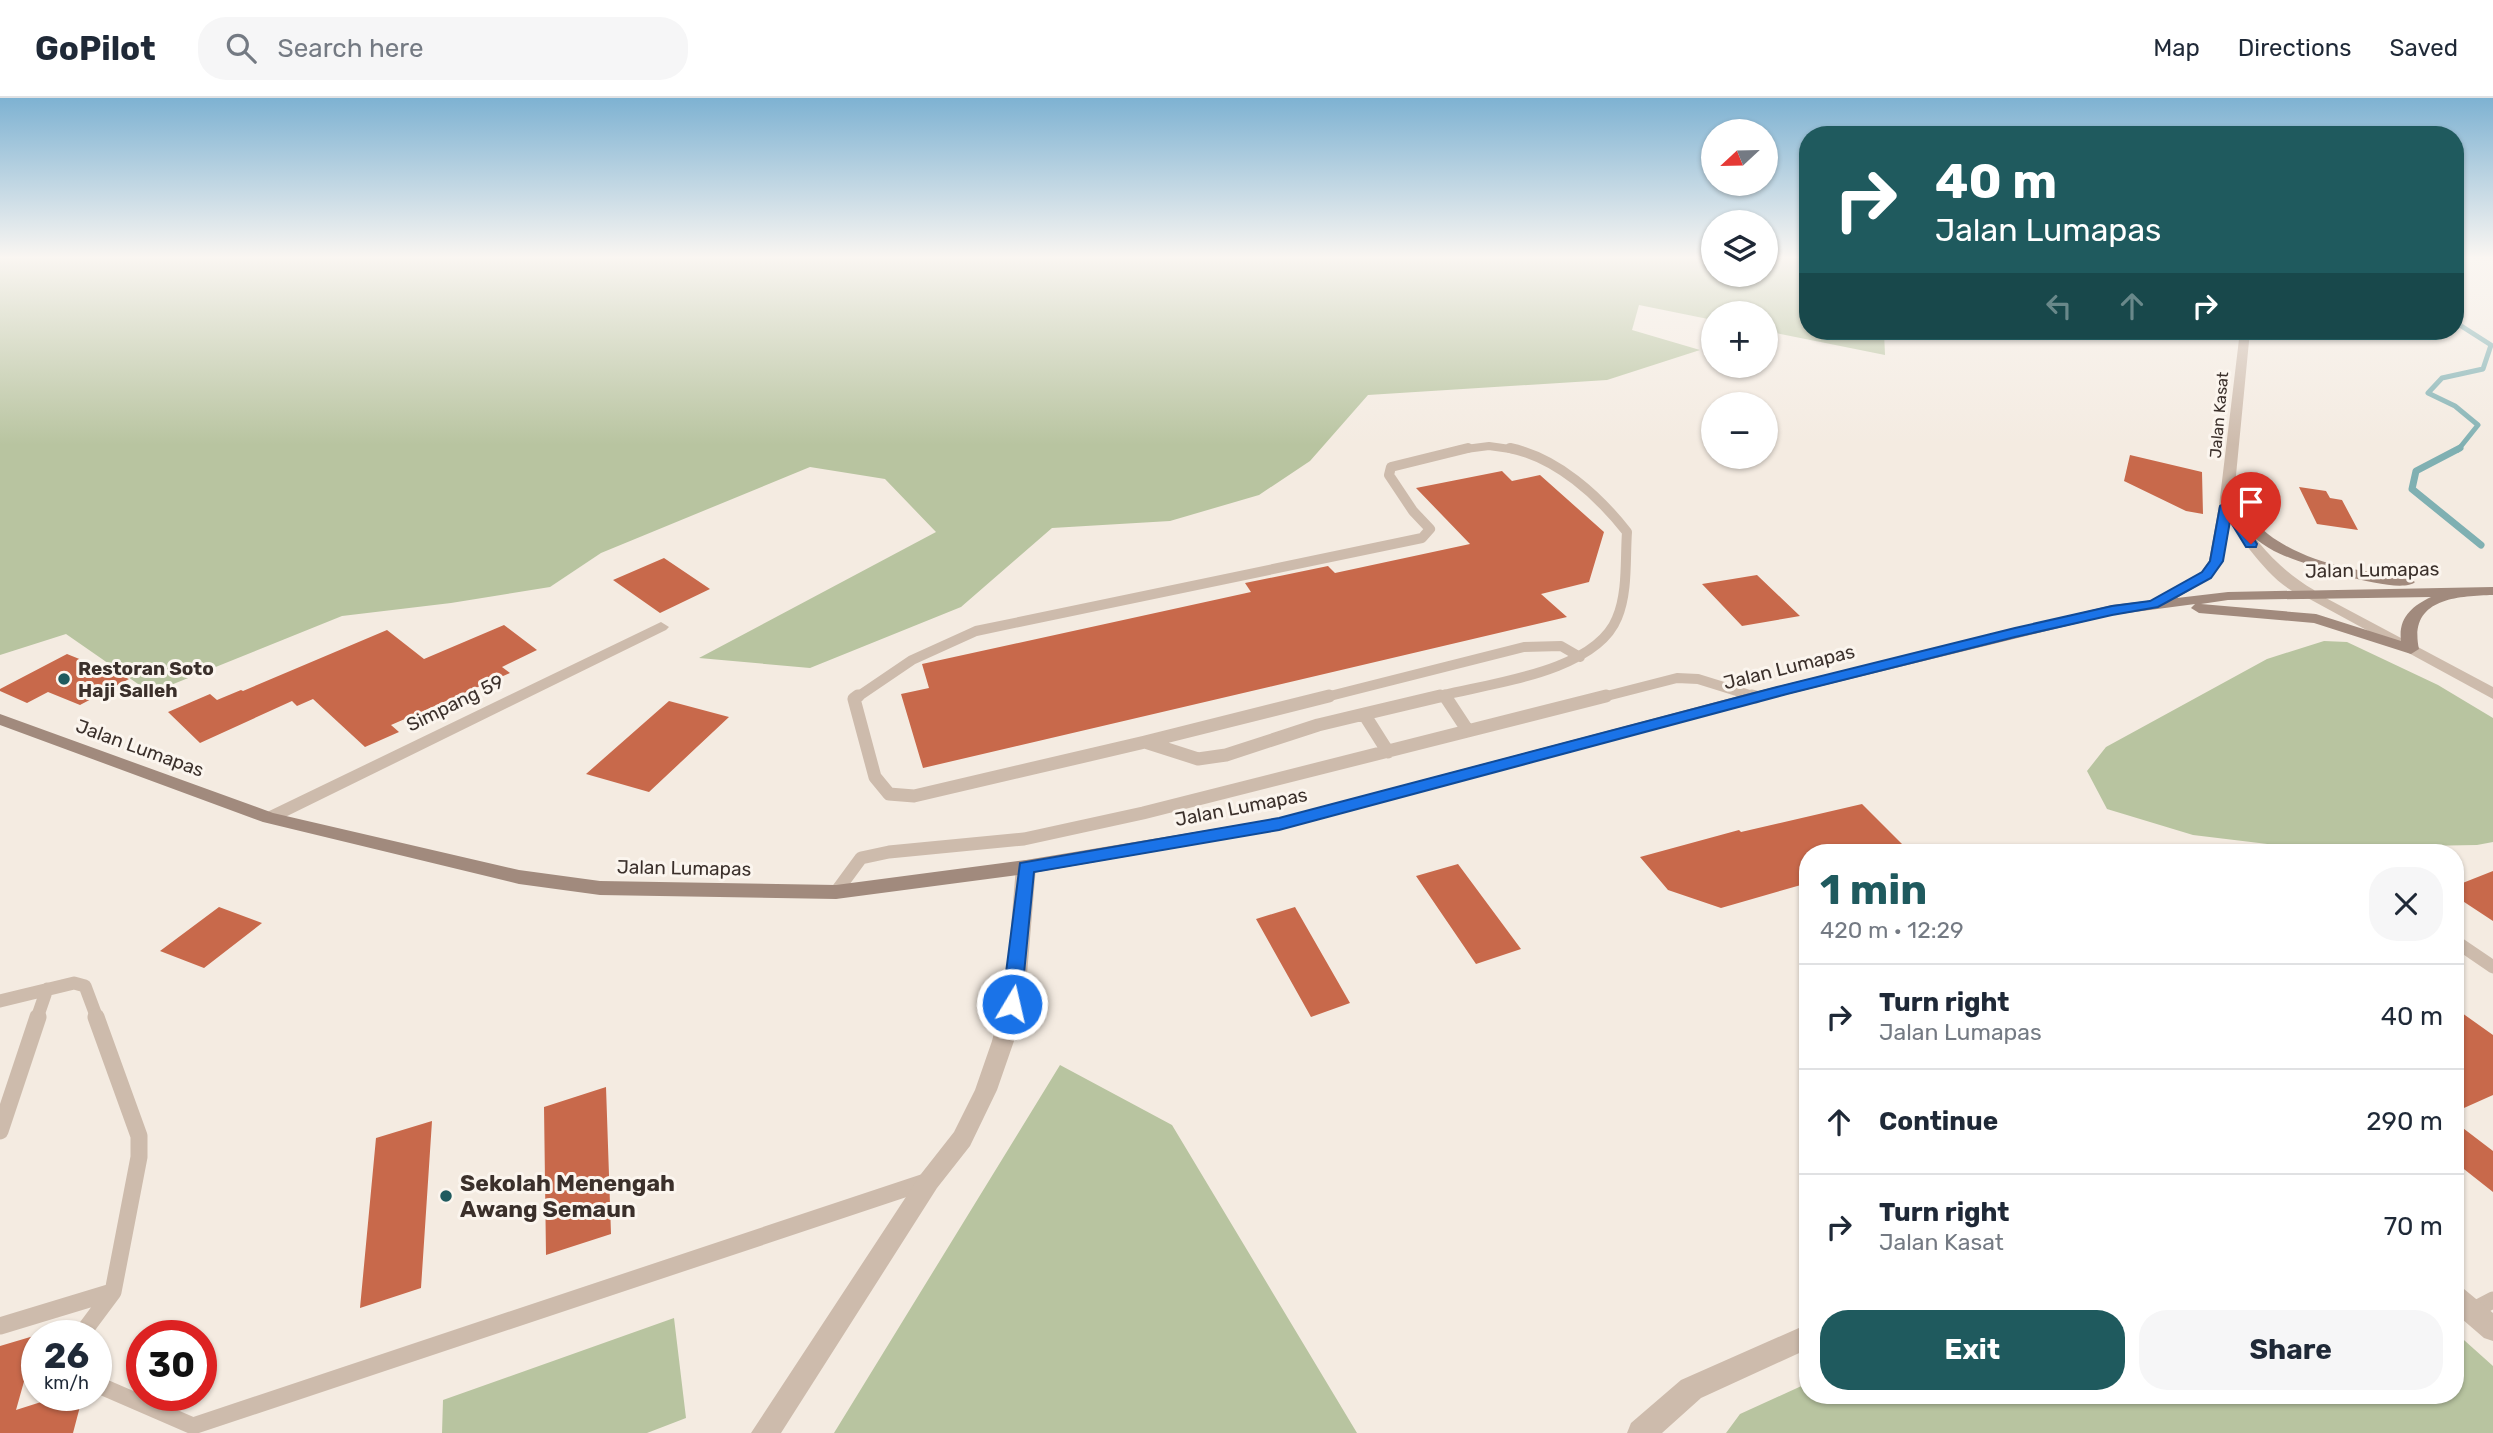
<!DOCTYPE html>
<meta charset="utf-8">
<style>
body{margin:0;font-family:Rubik,sans-serif;background:#f6f6f7;color:#1f2937;height:100vh;display:flex;flex-direction:column;font-size:26px;white-space:nowrap}
*{box-sizing:border-box;margin:0}
p{font-size:23px;color:#747a83}
.icon{flex:none;width:38px;height:38px;fill:none;stroke:currentColor;stroke-width:2;stroke-linecap:round;stroke-linejoin:round}
.map{position:relative;flex:1;overflow:hidden}
.details{position:absolute;left:1799px;top:746px;width:665px;height:560px;display:flex;flex-direction:column;background:#fff;border-radius:28px;box-shadow:0 2px 5px #0004}
.details>*{flex:none}
.guide{position:absolute;left:1799px;top:28px;width:665px;height:214px;border-radius:28px;box-shadow:0 2px 5px #0004;background:#1f5a5e;color:#fff;overflow:hidden}
.needle{width:46px;rotate:248deg}
.fabs{position:absolute;left:1701px;top:21px;display:grid;gap:14px}
.fabs a{display:grid;place-items:center;width:77px;height:77px;border-radius:50%;background:#fff;box-shadow:0 2px 5px #0004;font-size:35px}
.speed{position:absolute;left:21px;top:1222px;display:flex;gap:14px;font-size:35px;font-weight:700;text-align:center}
.speed>*{display:grid;place-content:center;width:91px;height:91px;border-radius:50%;background:#fff;box-shadow:0 2px 5px #0004;line-height:1}
.speed small{font-size:18px;font-weight:400}
.speed .limit{border:10px solid #d22;background:#fff;color:#111}
.pin{position:absolute;display:grid;place-items:center;width:60px;height:60px;color:#fff;margin:-72px -30px;border-radius:50% 50% 50% 0;rotate:-45deg;box-shadow:0 0 7px #0007}
.pin .icon{rotate:45deg}
.me{position:absolute;width:77px;margin:-38px;rotate:9deg;stroke-linejoin:round;filter:drop-shadow(0 0 5px #0008)}
.turn{display:flex;align-items:center;gap:24px;height:147px;padding:0 21px;font-size:32px}
.turn .icon{width:91px;height:91px;stroke-width:2.5}
.turn b{display:block;font-size:49px;line-height:60px}
.lanes{display:flex;align-items:center;height:66px;padding:0 21px;background:#0003;justify-content:center;gap:35px;direction:ltr}
.lanes .off{opacity:.35}
.round{display:grid;place-items:center;flex:none;width:74px;height:74px;border-radius:28px;background:#f6f6f7}
.overview{display:flex;align-items:center;justify-content:space-between;height:119px;padding:0 21px}
h1{font-size:42px;font-weight:700;line-height:52px;color:#1f5a5e}
.cta{display:flex;gap:14px;margin-top:auto;padding:14px 21px}
.cta a{flex:1;height:80px;border-radius:28px;background:#1f5a5e;color:#fff;font-size:28px;font-weight:700;line-height:80px;text-align:center}
.cta a+a{background:#f6f6f7;color:#1f2937}
ul{padding:0;list-style:none}
li{display:flex;align-items:center;gap:21px;height:105px;padding:0 21px;border-top:2px solid #e0e1e3}
li div{flex:1}
li b{display:block;font-size:26px}
li em{font-style:normal}
header{display:flex;align-items:center;gap:42px;box-sizing:border-box;height:98px;padding:0 35px;background:#fff;border-bottom:2px solid #e0e1e3}
header strong{font-size:33px}
nav{display:flex;gap:38px;margin-inline-start:auto;font-size:24px}
.search{width:490px;height:63px;background:#f6f6f7;display:flex;align-items:center;gap:18px;box-sizing:border-box;padding:0 24px;border-radius:28px;color:#747a83;font-size:26px}
.map>svg:first-child{display:block}
.green{fill:#b8c4a0}
.lines{fill:none;stroke-linecap:round;stroke-linejoin:round}
.stream-far1{stroke:#7fb0b2;stroke-width:5}
.stream{stroke:#7fb0b2;stroke-width:7}
.building{fill:#c8694b}
.service-far3{stroke:#cdbbac;stroke-width:8}
.service-far2{stroke:#cdbbac;stroke-width:10}
.service-far1{stroke:#cdbbac;stroke-width:13}
.service{stroke:#cdbbac;stroke-width:17}
.minor{fill:#cdbbac;fill-rule:evenodd}
.tertiary{fill:#cdbbac;fill-rule:evenodd}
.secondary{fill:#a18a7d;fill-rule:evenodd}
.route{fill:#1a73e8;stroke:#114b97;stroke-width:2}
.poi-dot{fill:#1f5a5e;stroke:#fbf5ee;stroke-width:2.5}
.labels{text-anchor:middle;dominant-baseline:central;stroke-width:6;stroke-linejoin:round;paint-order:stroke}
.far-street-label{font-size:16px;fill:#3b302b;stroke:#fbf5ee}
.street-label{font-size:19px;fill:#3b302b;stroke:#fbf5ee}
.poi-label{font-size:19px;font-weight:bold;fill:#3b302b;stroke:#fbf5ee;text-anchor:start}
.near-poi-label{font-size:23px;font-weight:bold;fill:#3b302b;stroke:#fbf5ee;text-anchor:start}
</style>
<header>
<strong>GoPilot</strong>
<div class="search"><svg class="icon" aria-label="search" viewBox="0 0 24 24"><circle cx="10" cy="10" r="6"/><path d="M15 15l6 6"/></svg>Search here</div>
<nav><a>Map</a><a>Directions</a><a>Saved</a></nav>
</header>
<div class="map">
<svg width="2493" height="1335" viewBox="0 0 2493 1335">
<rect width="100%" height="100%" fill="#f4ebe1"/>
<path class="green" d="M0,160H1713V177H1766V160H1808V233H1884L1885,257L1766,233V215H1713V222L1639,207L1632,232L1700,252L1607,282L1368,297L1310,363L1259,397L1170,423L1052,430L961,509L810,570L699,560L936,434L885,381L810,369L601,455L550,489L451,505L342,518L151,595L66,536L0,557Z
M2324,543L2347,544L2438,587L2493,620V744L2477,747L2301,750L2193,737L2107,711L2087,673L2106,649L2267,561Z
M1060,967L1172,1027L1357,1335H834Z
M674,1220L686,1320L647,1335H442L443,1302Z
M2455,1234L2493,1268V1335H1726L1740,1316L1808,1285V1297H2455Z"/>
<g class="lines">
<path class="stream-far1" d="M2455,224L2491,247L2483,271L2442,280L2428,295L2455,308L2478,327L2458,352"/>
<path class="stream" d="M2460,350L2416,373L2412,391L2481,447"/>
</g>
<path class="building" d="M2130,357L2202,374L2203,416L2186,413L2124,383Z
M1502,373L1512,383L1540,377L1604,434L1589,484L1541,496L1567,519L923,670L901,596L929,590L922,566L1251,494L1245,485L1328,468L1335,475L1470,446L1416,390Z
M2299,389L2326,393L2330,400L2342,402L2358,432L2317,426Z
M664,460L710,491L660,515L613,482Z
M1757,477L1800,518L1742,528L1702,486Z
M504,527L537,552L502,569L510,575L391,627L399,634L365,649L313,601L297,608L292,603L200,645L168,614L210,596L217,602L241,592L243,593L387,532L424,561Z
M67,556L129,581L80,607L48,594L27,605L0,593V591Z
M669,603L729,619L649,694L586,676Z
M1862,706L1910,754H1808V785L1721,810L1668,792L1640,759L1739,732L1741,734Z
M1458,766L1521,851L1476,866L1416,778Z
M2493,773V823L2455,798V788Z
M219,809L262,825L204,870L160,853Z
M1295,809L1350,905L1311,919L1256,821Z
M2455,910L2493,937V997L2455,1014Z
M606,989L611,1136L546,1157L544,1009Z
M432,1023L421,1190L360,1210L376,1040Z
M2455,1024L2493,1053V1094L2455,1064Z
M37,1237L16,1312L63,1297H83L73,1335H0V1248Z"/>
<g class="lines">
<path class="service-far3" d="M1458,352L1489,348L1517,352"/>
<path class="service-far2" d="M856,600L912,562L976,533L1422,440L1430,431L1413,413L1389,377L1391,369L1468,350
M1322,600L1524,549L1561,548L1580,559
M1433,600L1444,597
M1446,600L1444,597C1493,585 1596,573 1617,520C1628,494 1625,461 1627,434C1598,397 1557,360 1510,350
M1599,600L1677,580L1698,581L1756,599"/>
<path class="service-far1" d="M858,598L854,601L875,679L889,696L914,698L1145,644L1198,661L1226,657L1318,627L1364,616L1388,654
M1445,598L1468,633
M1752,598L1756,599
M1364,616L1440,598
M1145,644L1329,598
M836,794L861,760L889,754L1024,741L1143,715L1606,598
M2455,843L2493,869
M0,903L74,885L85,888L97,920
M37,920L47,891"/>
<path class="service" d="M0,1033L38,919
M2472,1213L2493,1202
M0,1228L112,1194
M81,1237L113,1194L139,1059V1038L96,919
M96,1286L193,1328L928,1083"/>
<path class="minor" d="M2309,491L2493,589V601L2304,498L2302,495L2304,492Z
M661,524L669,529L666,532L275,724H263L260,720L263,716Z
M1026,762L1033,764L1036,769L1026,888L1014,943L997,992L970,1048L937,1090L781,1335H751L921,1076L954,1034L975,992L992,943L1006,888L1016,769L1019,764Z
M2455,1187L2464,1191L2493,1215V1243L2484,1240L2455,1215Z
M1808,1226V1251L1701,1300L1662,1335H1627L1631,1325L1681,1282Z"/>
<path class="tertiary" d="M2240,233H2250L2233,408C2255,443 2278,471 2314,492L2316,495L2314,498C2282,505 2234,431 2219,408Z"/>
<path class="secondary" d="M2226,404C2242,409 2262,434 2278,443C2317,468 2363,473 2408,480L2415,484C2399,499 2295,464 2274,453C2258,444 2244,432 2231,419C2222,473 2224,473 2177,500L2228,494L2493,489V497C2456,498 2408,501 2419,551L2411,556L2314,525L2199,515L2191,510L2195,506L2112,517L1761,603L1279,732L1026,776L836,801L600,797L519,786L263,724L0,627V616L273,715L519,772L600,783L836,787L1026,762L1279,720L1750,595L2112,507L2155,502L2201,474L2209,463L2219,408ZM2431,499C2412,508 2398,520 2401,543L2316,516L2201,506L2228,502Z"/>
</g>
<linearGradient id="sky" x2="0" y2="1"><stop stop-color="#7eb2d2"/><stop offset="0.46" stop-color="#faf6f2"/><stop offset="1" stop-color="#faf6f2" stop-opacity="0"/></linearGradient>
<rect width="2493" height="347" fill="url(#sky)"/>
<path class="route" d="M2226,404L2231,405L2257,446L2256,449H2246L2230,423L2223,463L2211,480L2158,509L2112,517L2015,539L1787,596L1279,732L1034,774L1021,906L1018,912L1012,914L1005,912L1002,906L1020,765L1279,720L1777,589L2015,530L2112,508L2150,503L2202,474L2210,463L2220,408Z"/>
<g class="poi-dot">
<circle cx="64" cy="581" r="7"/>
<circle cx="446" cy="1098" r="7"/>
</g>
<g class="labels">
<g class="far-street-label">
<text transform="translate(2219 317) rotate(-85)">Jalan Kasat</text>
</g>
<g class="street-label">
<text transform="translate(2372 472) rotate(-1)">Jalan Lumapas</text>
<text transform="translate(1789 569) rotate(-14)">Jalan Lumapas</text>
<text transform="translate(455 605) rotate(-26)">Simpang 59</text>
<text transform="translate(140 650) rotate(20)">Jalan Lumapas</text>
<text transform="translate(1241 709) rotate(-11)">Jalan Lumapas</text>
<text transform="translate(684 770) rotate(1)">Jalan Lumapas</text>
</g>
<g class="poi-label">
<text x="78" y="570">Restoran Soto<tspan x="78" dy="22">Haji Salleh</tspan></text>
</g>
<g class="near-poi-label">
<text x="460" y="1085">Sekolah Menengah<tspan x="460" dy="26">Awang Semaun</tspan></text>
</g>
</g>
</svg>
<div class="fabs">
<a><svg class="needle" viewBox="-14 -14 28 28"><path d="M0-13l5 13h-10z" fill="#e53935"/><path d="M0 13l5-13h-10z" fill="#747a83"/></svg></a>
<a><svg class="icon" aria-label="layers" viewBox="0 0 24 24"><path d="M12 4l9 5-9 5-9-5zM3 14l9 5 9-5"/></svg></a>
<a>+</a>
<a>−</a>
</div>
<div class="speed"><div>26<small>km/h</small></div><div class="limit">30</div></div>
<div class="pin" style="left:2251px;top:446px;background:#d93025"><svg class="icon" aria-label="arrive" viewBox="0 0 24 24"><path d="M6 21V4h12l-3 4 3 4H6"/></svg></div>
<svg class="me" style="left:1012px;top:906px" viewBox="-20 -20 40 40"><circle r="17" fill="#1a73e8" stroke="#fff" stroke-width="3"/><path d="M0-11L8 9 0 5-8 9z" fill="#fff"/></svg>
<div class="guide">
<div class="turn"><svg class="icon" aria-label="right" viewBox="0 0 24 24"><path d="M7 20v-9h11M14 6l5 5-5 5"/></svg><div><b>40 m</b>Jalan Lumapas</div></div>
<div class="lanes"><svg class="icon off" aria-label="left" viewBox="0 0 24 24"><path d="M17 20v-9H6M10 6l-5 5 5 5"/></svg><svg class="icon off" aria-label="ahead" viewBox="0 0 24 24"><path d="M12 20V5M6 11l6-6 6 6"/></svg><svg class="icon" aria-label="right" viewBox="0 0 24 24"><path d="M7 20v-9h11M14 6l5 5-5 5"/></svg></div>
</div>
<section class="details">
<div class="overview"><div><h1>1 min</h1><p>420 m · 12:29</p></div><a class="round"><svg class="icon" aria-label="close" viewBox="0 0 24 24"><path d="M6 6l12 12M18 6L6 18"/></svg></a></div>
<ul>
<li><svg class="icon" aria-label="right" viewBox="0 0 24 24"><path d="M7 20v-9h11M14 6l5 5-5 5"/></svg><div><b>Turn right</b><p>Jalan Lumapas</p></div><em>40 m</em></li>
<li><svg class="icon" aria-label="ahead" viewBox="0 0 24 24"><path d="M12 20V5M6 11l6-6 6 6"/></svg><div><b>Continue</b></div><em>290 m</em></li>
<li><svg class="icon" aria-label="right" viewBox="0 0 24 24"><path d="M7 20v-9h11M14 6l5 5-5 5"/></svg><div><b>Turn right</b><p>Jalan Kasat</p></div><em>70 m</em></li>
</ul>
<div class="cta"><a>Exit</a><a>Share</a></div>
</section>
</div>
